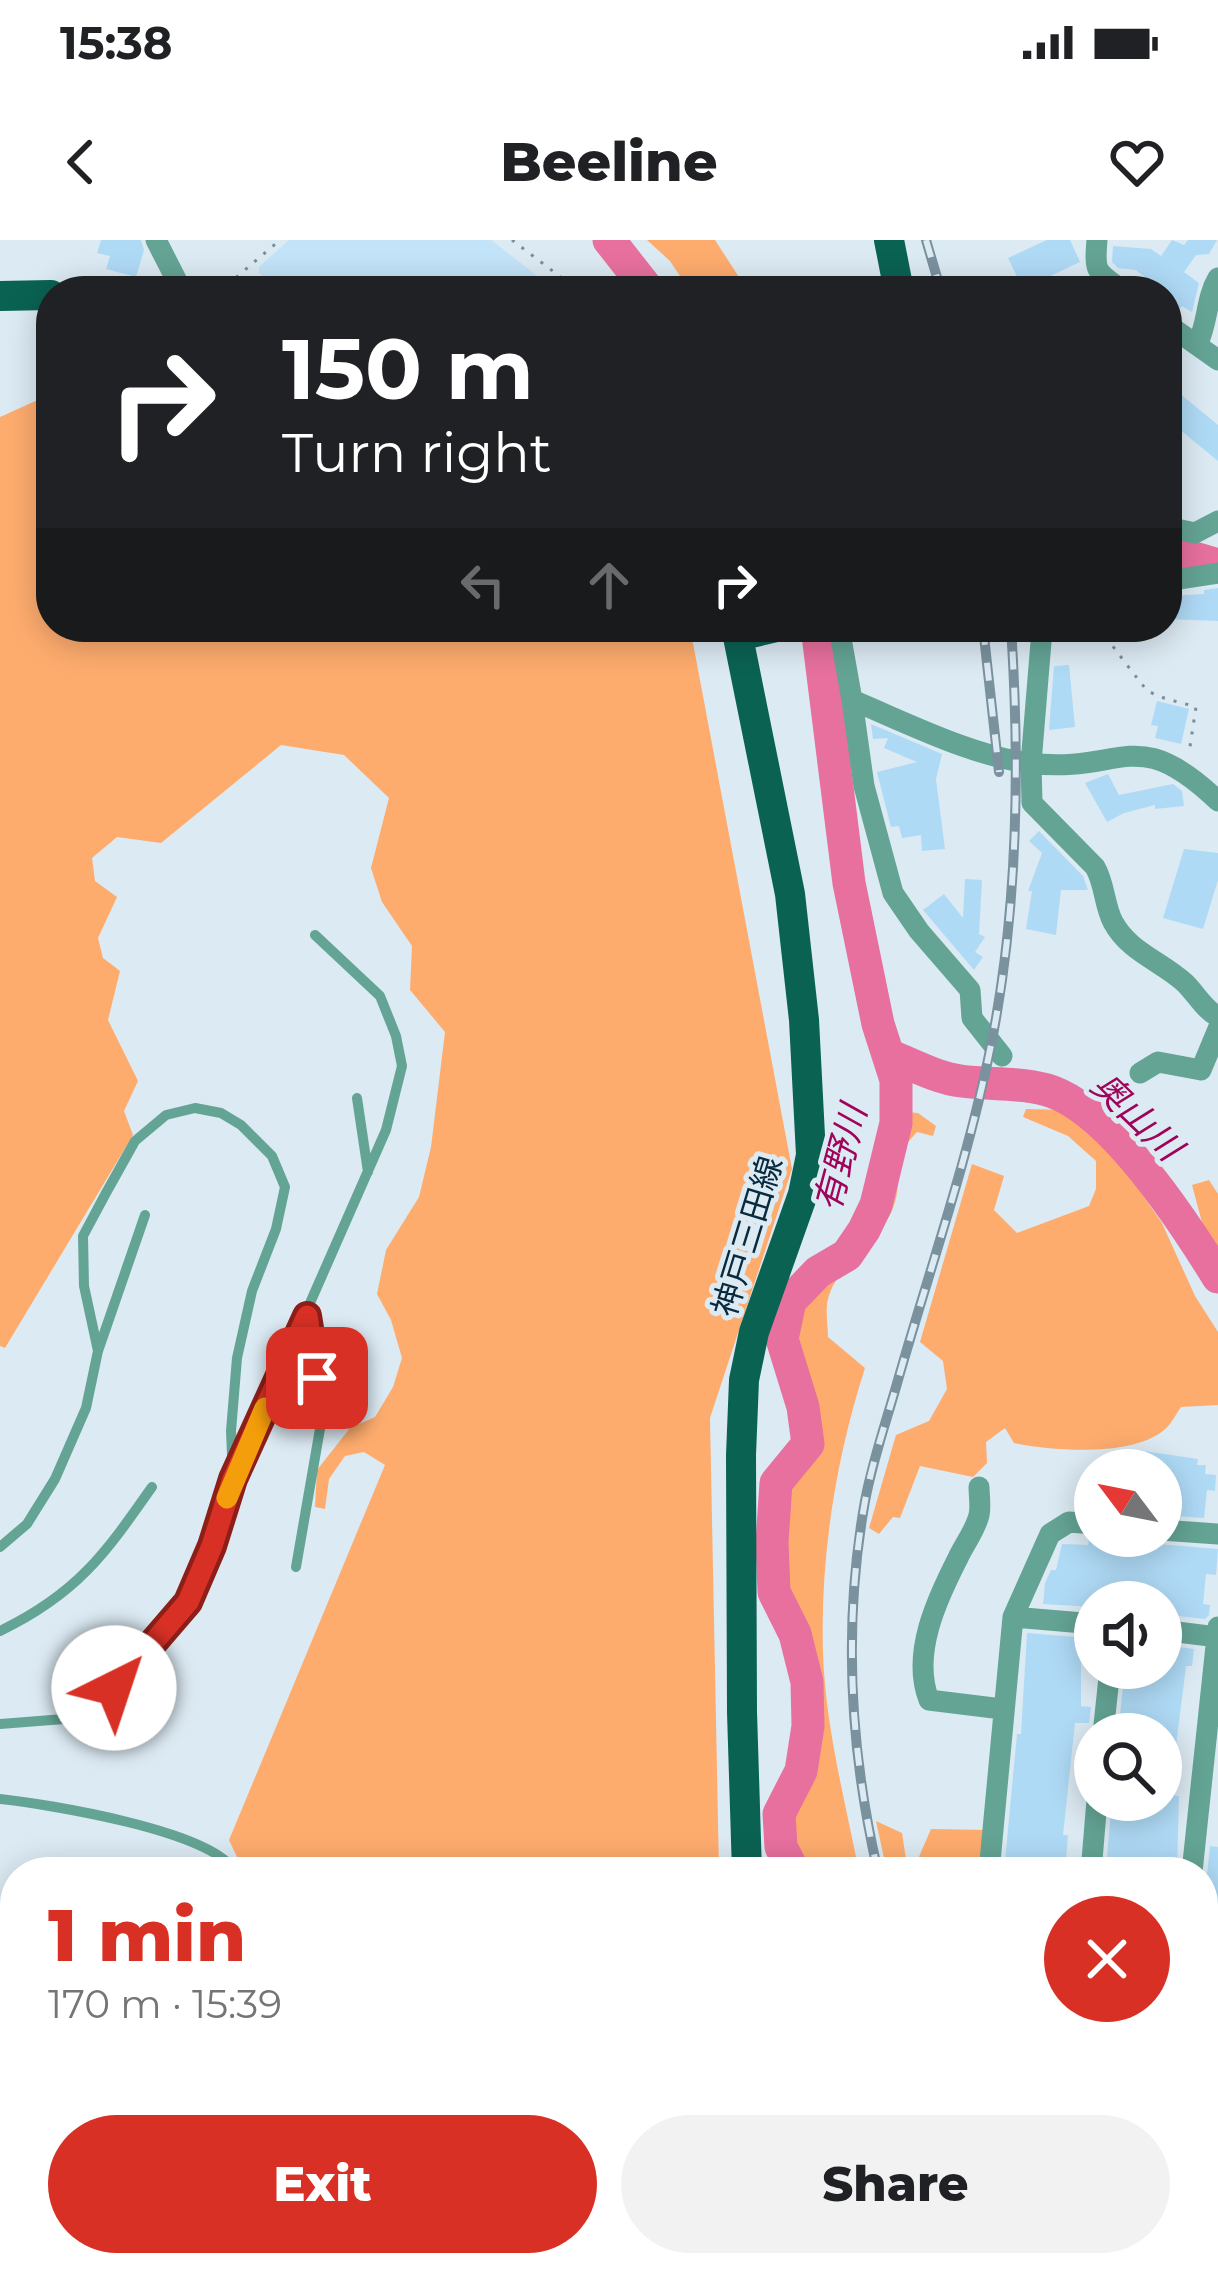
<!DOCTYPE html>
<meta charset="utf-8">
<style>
body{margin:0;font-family:Montserrat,"Noto Sans JP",sans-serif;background:#f2f2f2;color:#202124;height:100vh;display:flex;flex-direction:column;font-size:45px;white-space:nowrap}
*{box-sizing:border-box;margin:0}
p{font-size:39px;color:#757577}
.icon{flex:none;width:66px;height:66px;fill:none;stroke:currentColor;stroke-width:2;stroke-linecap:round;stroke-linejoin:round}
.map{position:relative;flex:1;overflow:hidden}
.drawer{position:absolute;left:0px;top:1617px;width:1218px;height:420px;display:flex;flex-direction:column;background:#fff;border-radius:48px 48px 0 0;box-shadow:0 6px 30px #0003}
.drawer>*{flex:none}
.banner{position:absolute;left:36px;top:36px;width:1146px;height:366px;border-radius:48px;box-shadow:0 6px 30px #0003;background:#202124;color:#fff;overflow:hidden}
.needle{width:78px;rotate:302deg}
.tools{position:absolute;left:1074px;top:1209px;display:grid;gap:24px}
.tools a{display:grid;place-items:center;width:108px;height:108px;border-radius:50%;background:#fff;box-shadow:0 6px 30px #0003;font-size:60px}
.pin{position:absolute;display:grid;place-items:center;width:102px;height:102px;color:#fff;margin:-51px;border-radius:24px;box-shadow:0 6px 18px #0006}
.me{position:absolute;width:132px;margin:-66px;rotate:41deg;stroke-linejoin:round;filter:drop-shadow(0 0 9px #0008)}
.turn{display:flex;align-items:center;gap:42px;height:252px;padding:0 48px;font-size:54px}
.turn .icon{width:156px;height:156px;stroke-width:2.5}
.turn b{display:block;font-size:84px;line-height:102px}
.lanes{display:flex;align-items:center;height:114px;padding:0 48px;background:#0003;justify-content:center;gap:60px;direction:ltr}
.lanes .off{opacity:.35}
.round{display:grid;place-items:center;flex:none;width:126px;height:126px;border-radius:63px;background:#f2f2f2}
.head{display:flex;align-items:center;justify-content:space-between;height:204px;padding:0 48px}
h1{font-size:72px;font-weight:800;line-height:90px;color:#d93025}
.primary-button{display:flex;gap:24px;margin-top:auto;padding:24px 48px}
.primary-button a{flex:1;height:138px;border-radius:72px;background:#d93025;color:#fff;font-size:48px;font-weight:800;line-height:138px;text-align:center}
.primary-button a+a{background:#f2f2f2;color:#202124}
.status{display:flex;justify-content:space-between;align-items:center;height:84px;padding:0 60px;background:#fff;direction:ltr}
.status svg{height:33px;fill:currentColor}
header{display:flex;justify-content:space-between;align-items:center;height:156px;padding:0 48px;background:#fff;font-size:54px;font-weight:800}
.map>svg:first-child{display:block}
.built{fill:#c3e3f8}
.green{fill:#feac6e}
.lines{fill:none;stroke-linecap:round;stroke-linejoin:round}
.river{stroke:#e7709f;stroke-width:33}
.building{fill:#afdaf6}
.path{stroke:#778e9c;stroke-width:3;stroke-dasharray:3 9;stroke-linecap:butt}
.service{stroke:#64a495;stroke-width:10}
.minor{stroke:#64a495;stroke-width:21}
.primary{stroke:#0a6253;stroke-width:30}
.rail-casing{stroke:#7a919e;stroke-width:10}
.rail{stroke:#dceaf3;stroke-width:6;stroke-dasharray:18;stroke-linecap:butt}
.route-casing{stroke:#8d1f18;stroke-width:30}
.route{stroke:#d93025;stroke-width:21}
.slow{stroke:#f59e0b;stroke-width:21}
.labels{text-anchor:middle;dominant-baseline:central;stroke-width:10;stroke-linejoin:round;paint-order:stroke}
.street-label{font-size:33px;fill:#092a3c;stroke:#dceaf3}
.water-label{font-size:36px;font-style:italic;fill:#a0045a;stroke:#dceaf3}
</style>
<div class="status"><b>15:38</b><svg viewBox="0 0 49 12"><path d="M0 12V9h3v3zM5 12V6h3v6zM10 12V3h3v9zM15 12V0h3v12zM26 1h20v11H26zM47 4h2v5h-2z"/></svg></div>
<header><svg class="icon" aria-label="back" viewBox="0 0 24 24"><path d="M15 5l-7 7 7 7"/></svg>Beeline<svg class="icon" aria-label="heart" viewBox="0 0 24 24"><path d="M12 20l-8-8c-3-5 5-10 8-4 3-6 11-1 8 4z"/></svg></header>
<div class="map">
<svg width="1218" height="2037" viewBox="0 0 1218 2037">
<rect width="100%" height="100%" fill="#dceaf3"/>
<path class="built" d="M289,0H491L557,51H283L259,33V27Z"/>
<path class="green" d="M647,0H715L748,51H690L670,21Z
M51,154V387H690L792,929L710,1178L719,1632H244L229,1600L385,1225L364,1212L345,1216L329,1239L325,1269L315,1267L317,1230L350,1188L375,1177L393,1147L402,1118L391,1080L377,1054L386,1010L419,957L431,907L445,792L410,750L412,706L382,662L371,628L389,558L344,515L281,505L161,603L117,597L92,618L95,641L117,657L98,698L103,718L120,731L108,780L138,841L124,871L133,895L5,1108L0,1106V177Z
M1026,869L1067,870L1120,910L1140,951L1162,983L1195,1056L1218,1092V1165L1181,1167C1176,1174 1171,1185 1164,1190C1132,1217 1053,1211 1014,1203L1005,1188L986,1202L987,1223L973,1237L920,1226L900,1278L893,1277L879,1294L869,1288L896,1195L929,1181L947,1149L943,1121L920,1102L972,924L1004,936L994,970L1017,993L1089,966L1096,949V921L1068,896L1023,877Z
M886,870L918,873L936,886L933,896L917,892C884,927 906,933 893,968C879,1003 837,1023 828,1059C825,1070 828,1086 828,1097L865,1128C836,1218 820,1317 823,1412C825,1485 845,1560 859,1632H784L773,1626L767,1594L801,1484L797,1431L787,1393L769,1369L762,1350L763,1253L814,1202L809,1168L776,1079L789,1044L804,1026L833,1009L863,965Z
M1209,940L1218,954V1017L1204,990L1192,945Z
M876,1581L902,1593L908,1632H887Z
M931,1589L990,1590L985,1632H921L918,1619Z
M0,1759H15V2022H750V2037H0Z"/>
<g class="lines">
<path class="river" d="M609,0L649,51
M1167,310L1218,325
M891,816C913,825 937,838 961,841C990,845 1025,842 1053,852C1114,875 1184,982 1218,1037
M794,1632L781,1607L779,1574L801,1531L808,1486L807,1442L795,1394L774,1352L772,1302L776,1243L808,1204L803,1167L782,1099L790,1061L818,1032L847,1015L864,990L876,965L896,883V840L878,784L849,643L817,387
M906,2022V2037"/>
</g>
<path class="building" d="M101,0H141L144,10L136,37L106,29L110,16L97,13Z
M1047,0H1070L1080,22L1023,49L1008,18Z
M1172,0L1184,5L1188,0H1217L1209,14L1196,15L1184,32L1199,43L1192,72L1182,66L1179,70L1167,62V51H1161L1136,30L1118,28L1112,22L1113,6L1151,9L1161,16Z
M1167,143L1218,185V221L1167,179Z
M1218,348V381L1167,379V356L1204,354V350Z
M1069,425L1075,487L1049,490L1054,426Z
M1157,461L1189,469L1181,504L1155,498L1158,486L1151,485Z
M871,484L942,514L936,539L945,609L922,611L921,595L902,598L899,586L891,587L877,532L917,522L884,508L888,498L873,499Z
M1108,534L1119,555L1173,544L1182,551L1184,566L1155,569V565L1124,573L1107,582L1085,543Z
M1039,591L1083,636L1088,650H1061L1056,695L1026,689L1032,651H1028L1042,613L1029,601Z
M1184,609L1218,613V640L1203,689L1163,678Z
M965,639L982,640L979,694L985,697L975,712L983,717L974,730L923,670L944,654L963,678Z
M1137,1210L1198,1219L1197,1225H1206L1205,1234L1216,1235L1215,1251L1207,1250L1204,1278L1161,1275V1230H1135Z
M1089,1299L1108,1300L1107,1306L1157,1310L1158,1304L1218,1309L1216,1335L1206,1334L1203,1364L1210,1365L1209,1375L1205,1379L1161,1374V1362L1110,1360L1095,1362V1367L1043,1364L1045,1343L1051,1330H1056L1062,1304L1088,1305Z
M1027,1393L1076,1397V1402L1081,1403V1466L1091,1467L1089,1483H1075L1063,1595H1068L1065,1632H1004L1017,1494H1021Z
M1164,1405L1194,1409L1192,1426H1186L1174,1522L1178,1523L1175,1556H1179L1177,1632L1115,1629L1116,1618L1107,1617L1112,1560H1161V1494H1118L1125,1428H1162Z
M1210,1606L1218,1607V1674L1203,1673Z
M1207,1676L1218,1677V1778L1203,1777Z
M1203,1868L1218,1869V1960L1203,1958Z
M1069,2022H1137L1136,2037H1068Z
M1171,2022H1218V2037H1170Z"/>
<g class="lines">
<path class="path" d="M512,0L579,51
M202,47L232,41L280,0
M1099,387C1101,391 1144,448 1147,450C1160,459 1181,462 1196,467L1189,513"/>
<path class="service" d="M357,858L368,932
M234,1236L386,890L402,826L396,796L380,756L315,695
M0,1307L27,1284L55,1239L86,1168L98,1111L145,975
M296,1327L321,1183L307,1079
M0,1391C77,1354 105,1314 152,1247
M0,1484L64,1479L98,1464L188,1362L212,1306L233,1239L231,1191L237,1118L252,1051L276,989L285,947L272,916L241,885L221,873L195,868L166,875L135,901L106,953L83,996L84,1046L98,1111
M0,1559C47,1564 215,1591 235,1632
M0,1711L15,1706"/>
<path class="minor" d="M156,0L182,51
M1097,0C1094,35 1097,31 1123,51
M1167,84L1218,120
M1198,103C1208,82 1206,58 1218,38
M1167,287L1195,293L1218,281
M1167,341L1218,333
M839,387L852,460C905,482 972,516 1029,523C1123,535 1134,481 1218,561
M1058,387L1042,390L1031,523L1032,563L1095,627C1105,644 1104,665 1113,682C1129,712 1161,721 1185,743C1197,755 1203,768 1218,777
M852,460L864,546L893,653L919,691L970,750L972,778L1002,816
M1140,833L1158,822L1201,830L1218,789
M979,1247C979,1255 981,1267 979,1275C976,1289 964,1305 958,1318C937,1359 911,1414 929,1460L1002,1469
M1161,1290L1218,1294
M1013,1377L1095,1384
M1161,1390L1218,1397
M1103,1494L1110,1428
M989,1632L1013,1377L1050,1294L1069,1282L1095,1284
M1091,1632L1097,1560
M1192,1632L1218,1387
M1203,1793L1218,1796
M1053,2037L1054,2022
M1155,2037L1156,2022"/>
<path class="primary" d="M889,0L899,51
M0,56L51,55
M736,387L790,654L804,780L811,915L803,954L754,1092L744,1140L741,1215L742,1472L747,1632
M738,396L777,387
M794,2022L795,2037
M870,2022L871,2037"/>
<g class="rail-casing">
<path id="rail" d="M926,0L941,51
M983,387L999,532
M878,1632C850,1511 843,1384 865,1261C872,1223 885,1185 896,1147C928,1034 968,921 991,805C1018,670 1020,524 1011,387
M967,2022L969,2037"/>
</g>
<use href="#rail" class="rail"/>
</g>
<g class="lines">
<g class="route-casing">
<path id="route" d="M114,1448L188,1362L212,1306L233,1239L307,1076L317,1138"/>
</g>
<use href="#route" class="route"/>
<path class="slow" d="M227,1258L265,1168"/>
</g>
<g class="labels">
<g class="street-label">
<text transform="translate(747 996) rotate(-73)">神戸三田線</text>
</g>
<g class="water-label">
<text transform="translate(1137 876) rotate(44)">奥山川</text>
<text transform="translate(840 918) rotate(-75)">有野川</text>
</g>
</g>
</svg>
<div class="tools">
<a><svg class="needle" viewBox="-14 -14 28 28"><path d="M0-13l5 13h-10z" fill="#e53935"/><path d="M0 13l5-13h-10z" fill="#757577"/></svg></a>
<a><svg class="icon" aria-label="sound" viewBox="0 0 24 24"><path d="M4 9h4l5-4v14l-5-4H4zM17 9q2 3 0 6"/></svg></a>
<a><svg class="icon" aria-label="search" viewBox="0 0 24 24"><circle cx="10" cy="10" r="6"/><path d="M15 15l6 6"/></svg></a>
</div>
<div class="pin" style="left:317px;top:1138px;background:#d93025"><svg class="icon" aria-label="arrive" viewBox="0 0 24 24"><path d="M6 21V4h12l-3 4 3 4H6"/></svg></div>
<svg class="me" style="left:114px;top:1448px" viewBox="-20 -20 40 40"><circle r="19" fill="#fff"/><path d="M0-13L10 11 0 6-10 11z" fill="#d93025"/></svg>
<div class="banner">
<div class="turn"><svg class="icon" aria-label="right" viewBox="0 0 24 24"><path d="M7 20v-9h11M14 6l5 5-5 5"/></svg><div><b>150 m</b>Turn right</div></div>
<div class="lanes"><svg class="icon off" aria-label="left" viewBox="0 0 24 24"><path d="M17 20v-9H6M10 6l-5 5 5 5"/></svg><svg class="icon off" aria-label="ahead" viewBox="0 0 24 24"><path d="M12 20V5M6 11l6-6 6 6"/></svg><svg class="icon" aria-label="right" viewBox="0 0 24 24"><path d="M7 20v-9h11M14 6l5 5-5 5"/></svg></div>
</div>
<section class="drawer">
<div class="head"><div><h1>1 min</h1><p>170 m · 15:39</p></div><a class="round" style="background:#d93025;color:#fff"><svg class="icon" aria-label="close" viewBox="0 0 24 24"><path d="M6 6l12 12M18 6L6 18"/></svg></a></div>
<div class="primary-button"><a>Exit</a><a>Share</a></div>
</section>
</div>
